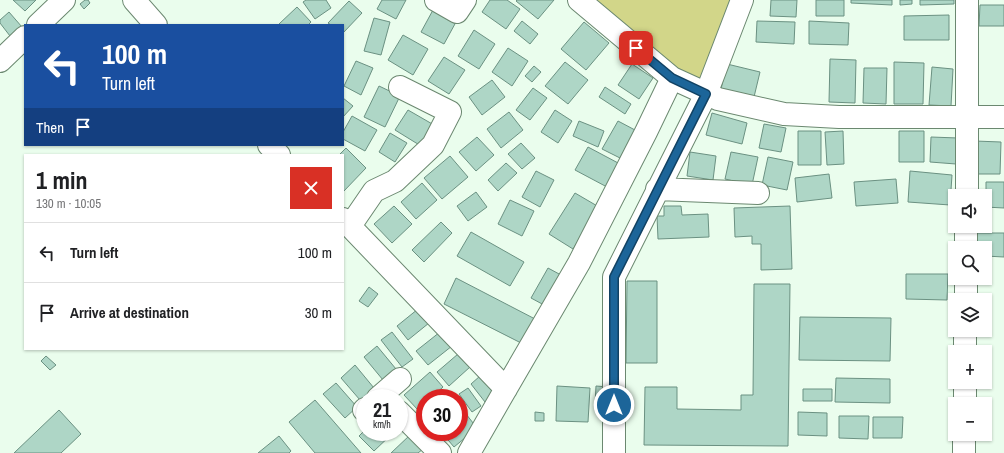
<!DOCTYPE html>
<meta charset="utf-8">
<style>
body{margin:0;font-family:"Archivo Narrow",sans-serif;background:#f6f6f6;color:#202124;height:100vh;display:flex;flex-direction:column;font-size:15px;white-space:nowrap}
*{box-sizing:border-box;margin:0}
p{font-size:13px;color:#757577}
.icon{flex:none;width:22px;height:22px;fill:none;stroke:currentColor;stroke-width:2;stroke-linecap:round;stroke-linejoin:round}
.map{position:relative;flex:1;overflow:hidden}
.sheet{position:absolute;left:24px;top:154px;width:320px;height:196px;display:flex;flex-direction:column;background:#fff;border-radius:0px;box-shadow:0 1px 3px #0004}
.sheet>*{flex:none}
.banner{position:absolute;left:24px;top:24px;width:320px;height:122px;border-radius:0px;box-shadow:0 1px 3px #0004;background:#1a4fa0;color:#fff;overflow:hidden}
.controls{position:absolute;left:948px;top:189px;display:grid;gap:8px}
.controls a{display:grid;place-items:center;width:44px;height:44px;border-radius:0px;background:#fff;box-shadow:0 1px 3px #0004;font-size:20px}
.speed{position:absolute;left:356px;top:389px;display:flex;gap:8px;font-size:20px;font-weight:700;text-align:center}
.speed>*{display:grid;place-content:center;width:52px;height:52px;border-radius:50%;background:#fff;box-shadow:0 1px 3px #0004;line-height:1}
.speed small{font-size:10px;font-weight:400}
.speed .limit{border:6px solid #d22;background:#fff;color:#111}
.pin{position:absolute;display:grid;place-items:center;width:34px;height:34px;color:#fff;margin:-17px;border-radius:8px;box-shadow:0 2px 6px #0006}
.me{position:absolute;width:44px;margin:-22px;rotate:0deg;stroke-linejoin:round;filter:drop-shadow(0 0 3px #0008)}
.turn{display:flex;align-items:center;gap:14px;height:84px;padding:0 12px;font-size:18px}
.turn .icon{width:52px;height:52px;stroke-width:2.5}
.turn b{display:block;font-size:28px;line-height:34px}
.then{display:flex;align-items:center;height:38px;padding:0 12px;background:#0003;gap:8px;font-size:15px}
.round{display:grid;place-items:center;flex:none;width:42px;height:42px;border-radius:0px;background:#f6f6f6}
.head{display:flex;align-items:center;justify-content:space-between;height:68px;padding:0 12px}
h1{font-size:24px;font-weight:700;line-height:30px}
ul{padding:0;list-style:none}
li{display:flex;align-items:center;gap:12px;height:60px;padding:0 12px;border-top:1px solid #e0e0e0}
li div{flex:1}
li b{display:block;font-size:15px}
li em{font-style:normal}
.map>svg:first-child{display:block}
.green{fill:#d2d689}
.building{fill:#aed6c6;stroke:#6b9182}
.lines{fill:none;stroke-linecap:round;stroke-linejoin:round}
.minor-casing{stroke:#6b8870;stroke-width:24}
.minor{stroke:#fff;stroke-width:22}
.route-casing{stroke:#124263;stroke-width:10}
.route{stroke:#1c6599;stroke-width:7}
</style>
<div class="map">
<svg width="1004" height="453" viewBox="0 0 1004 453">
<rect width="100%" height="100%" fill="#eafded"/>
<path class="green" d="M590,0H733L705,78L696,84Z"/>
<path class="building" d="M13,0H36L25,11Z
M85,0H88L90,3L84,9L80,4Z
M306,0H326L331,8L315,19L303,2Z
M382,0H406L396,19L377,9Z
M490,0H507L520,9L506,29L482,12Z
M517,0H554L538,19L516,1Z
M771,0H797L796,17L770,16Z
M816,0H844V16H816Z
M851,0H892V5L851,3Z
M900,0H912V4L900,5Z
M920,0H954V4L920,5Z
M349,1L362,13L343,33V25H331L328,23Z
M980,5H1004V26H979Z
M297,7L311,22L308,25H280L279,24Z
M433,10L456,22L444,44L421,32Z
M9,12L22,27L10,36L0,23V20Z
M949,15V40H904V16Z
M374,18L390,22L381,55L364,51Z
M522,21L538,34L530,44L514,31Z
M757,21L795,22L794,44L756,42Z
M809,21L849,23L848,45L809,44Z
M584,22L609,43L586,70L561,49Z
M474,30L495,44L479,69L458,56Z
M403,35L428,49L413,75L388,60Z
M508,48L528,61L512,86L492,72Z
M444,57L465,70L449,94L428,81Z
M830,59L856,60L855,103L829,102Z
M356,61L373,68L361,95L344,86Z
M565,62L588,80L568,104L545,86Z
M894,62L924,63L923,104H894Z
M632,64L653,78L639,99L618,85Z
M727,64L760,72L754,97L721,89Z
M534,66L541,72L532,82L525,76Z
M932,67L953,69L951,106L929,105Z
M864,68H887L886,104L863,103Z
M492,80L505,97L482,115L469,97Z
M379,86L400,96L385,127L364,117Z
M605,87L631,104L625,114L599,97Z
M533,88L547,98L530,120L516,110Z
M343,98L353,106L343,117Z
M408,110L434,125L421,146L395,130Z
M555,110L572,121L558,143L541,132Z
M509,112L523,130L501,148L487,129Z
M712,113L747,123L742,144L706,135Z
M352,116L377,130L365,151L343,139V132Z
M579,121L604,131L598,147L573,136Z
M618,121L635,130L620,158L602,149Z
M764,124L786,128L781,152L759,148Z
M798,131H821V165H798Z
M843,131L844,164L827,165L825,132Z
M899,131H924V162H899Z
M390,133L407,143L395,162L379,152Z
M477,137L494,155L476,171L459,152Z
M931,137L958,138L956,164L930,162Z
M975,141L1001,142L1000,174H975Z
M521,143L535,158L522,169L508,154Z
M588,147L620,164L607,187L575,170Z
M346,148L366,168L343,192V155H339Z
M690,152L716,156L713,180L687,176Z
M731,152L758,157L752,185L725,179Z
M450,156L468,177L442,199L424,178Z
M768,157L793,162L787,190L762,185Z
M506,163L517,173L498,191L488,180Z
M536,171L554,180L540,207L522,197Z
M910,171L952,175L950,205L908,202Z
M829,174L832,198L797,202L795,178Z
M896,179L898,203L856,206L854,182Z
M986,182H1004V208L985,207V196H975V191H986Z
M422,183L437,200L416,219L401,202Z
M476,192L487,207L468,221L457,206Z
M575,193L599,207L573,249L549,234Z
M510,200L534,211L522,236L498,224Z
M394,206L412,224L392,243L374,224Z
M664,206H681L682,215L708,214L709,237L658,239L657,216H664Z
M790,206L792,269L761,270V244H752V236L735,237L734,208Z
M441,222L452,233L424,262L412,250Z
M471,232L524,262L510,286L457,256Z
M974,233H1004V257L985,256V248H973Z
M548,268L561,275L544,305L531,298Z
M906,274H948L947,300L906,299Z
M456,278L537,320L525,345L444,304Z
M627,281H657V363H626Z
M754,284H790L788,446L644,445L645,387H677V409L741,410V395H753Z
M369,287L378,294L368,307L359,301Z
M418,309L429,323L408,340L397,326Z
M800,317L891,318L890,361L799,360Z
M392,332L413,359L402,367L381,340Z
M440,332L452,346L428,365L416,351Z
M377,346L396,369L383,380L364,357Z
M458,354L470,367L449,386L437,372Z
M46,356L56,365L50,370L41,361Z
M355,365L374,388L360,400L341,378Z
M430,372L443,387L431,398H425V403L418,410L404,395Z
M480,376L495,395L485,402L471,384Z
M836,378L890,379V403L835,402Z
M336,383L357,407L345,418L323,394Z
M557,386L590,388L588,422L556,421Z
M596,386L608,387L607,405H595Z
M468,388L481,406L472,412L459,394Z
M803,389H832V401H803Z
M315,400L361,453H315L289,422Z
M59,410L81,434L61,453H14Z
M535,412L544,413V421H535Z
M798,412L827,413V436L798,435Z
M466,414L477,428L454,447L443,434L445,432H459V420Z
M839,416H869L868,439L839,438Z
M873,417H903L902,438H873Z
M365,430V432H394L374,451L359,436Z
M410,435L423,449L418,453H391Z
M279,436L291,451L289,453H258Z"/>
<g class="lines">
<g class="minor-casing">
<path id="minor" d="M134,0L156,25
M436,0L457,12L465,0
M579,0L672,78L718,99L784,114L839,117H1004
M38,25L64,0
M0,61L25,37
M269,145L279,155
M657,189L758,193
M967,196V0
M343,219L506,389
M350,226L374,191L395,181L433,145L450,112L400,87
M966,248V226
M966,300V278
M965,352V330
M378,398L400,379
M965,404V382
M364,410L365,409
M399,412L440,453
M469,453L500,399L579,263L646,132L672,78
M614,453V277L706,94L742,0
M964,453V434"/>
</g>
<use href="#minor" class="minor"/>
</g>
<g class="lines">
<g class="route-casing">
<path id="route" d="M614,405V277L706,94L672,78L636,48"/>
</g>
<use href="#route" class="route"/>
</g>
</svg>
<div class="controls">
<a><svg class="icon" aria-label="sound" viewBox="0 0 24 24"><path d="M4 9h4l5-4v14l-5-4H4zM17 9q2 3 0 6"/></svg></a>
<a><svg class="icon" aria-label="search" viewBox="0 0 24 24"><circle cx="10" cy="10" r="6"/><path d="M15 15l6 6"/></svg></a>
<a><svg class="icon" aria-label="layers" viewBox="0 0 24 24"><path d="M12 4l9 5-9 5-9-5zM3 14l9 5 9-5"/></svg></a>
<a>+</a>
<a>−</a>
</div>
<div class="speed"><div>21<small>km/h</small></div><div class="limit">30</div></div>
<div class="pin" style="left:636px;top:48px;background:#d93025"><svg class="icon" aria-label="arrive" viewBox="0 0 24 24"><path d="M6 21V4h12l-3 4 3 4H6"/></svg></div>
<svg class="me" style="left:614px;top:405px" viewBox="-20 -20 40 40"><circle r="17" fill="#1c6599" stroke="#fff" stroke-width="3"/><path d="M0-11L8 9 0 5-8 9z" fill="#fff"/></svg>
<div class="banner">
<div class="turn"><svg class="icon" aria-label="left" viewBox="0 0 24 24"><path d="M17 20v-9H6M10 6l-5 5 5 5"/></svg><div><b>100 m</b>Turn left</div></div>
<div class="then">Then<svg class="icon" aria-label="arrive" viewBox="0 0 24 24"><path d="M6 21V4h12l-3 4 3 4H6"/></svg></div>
</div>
<section class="sheet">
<div class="head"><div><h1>1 min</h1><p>130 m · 10:05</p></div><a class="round" style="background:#d93025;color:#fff"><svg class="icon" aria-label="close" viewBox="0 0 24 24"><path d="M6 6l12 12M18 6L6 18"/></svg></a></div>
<ul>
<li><svg class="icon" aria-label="left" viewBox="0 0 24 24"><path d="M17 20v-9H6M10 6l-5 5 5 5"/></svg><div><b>Turn left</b></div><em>100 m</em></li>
<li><svg class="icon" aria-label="arrive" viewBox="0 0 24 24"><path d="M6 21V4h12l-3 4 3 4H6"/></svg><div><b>Arrive at destination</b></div><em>30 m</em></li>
</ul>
</section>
</div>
